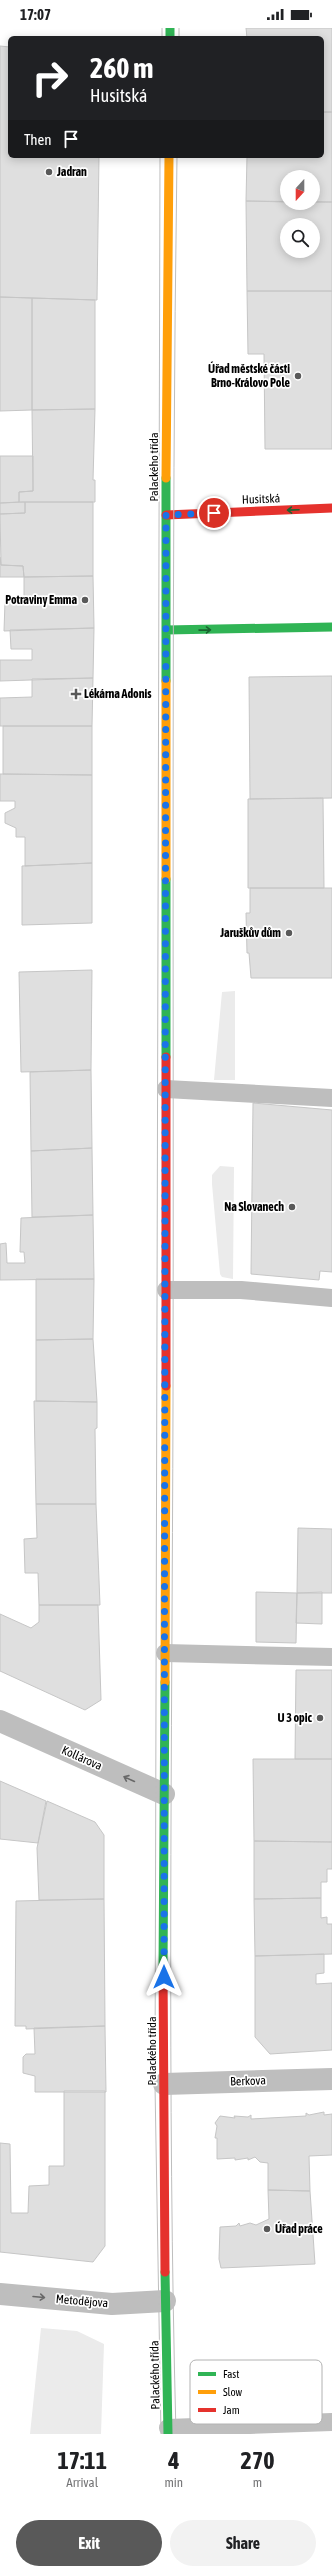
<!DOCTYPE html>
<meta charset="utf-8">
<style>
body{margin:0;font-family:"Asap Condensed",sans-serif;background:#f2f2f2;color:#202124;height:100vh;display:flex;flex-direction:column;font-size:15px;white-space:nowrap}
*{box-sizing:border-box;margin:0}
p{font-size:13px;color:#757577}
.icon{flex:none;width:22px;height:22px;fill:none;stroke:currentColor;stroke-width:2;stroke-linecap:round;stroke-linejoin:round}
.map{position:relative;height:2406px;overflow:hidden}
.details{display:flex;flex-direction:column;background:#fff;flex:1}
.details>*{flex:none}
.top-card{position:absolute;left:8px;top:8px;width:316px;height:122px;border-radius:6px;box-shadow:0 2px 10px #0003;background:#202124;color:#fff;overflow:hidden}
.needle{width:26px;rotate:201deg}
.buttons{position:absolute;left:280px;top:142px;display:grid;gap:8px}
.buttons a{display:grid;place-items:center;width:40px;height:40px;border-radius:50%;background:#fff;box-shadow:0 2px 10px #0003;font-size:20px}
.pin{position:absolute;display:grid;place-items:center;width:34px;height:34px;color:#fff;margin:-17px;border:2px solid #fff;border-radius:50%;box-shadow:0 1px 4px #0007}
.me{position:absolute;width:44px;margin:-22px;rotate:0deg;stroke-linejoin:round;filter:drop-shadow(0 0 3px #0008)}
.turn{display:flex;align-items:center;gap:14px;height:84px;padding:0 16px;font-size:18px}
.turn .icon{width:52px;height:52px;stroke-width:2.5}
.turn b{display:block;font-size:28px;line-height:34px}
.then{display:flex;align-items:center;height:38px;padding:0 16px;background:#0003;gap:8px;font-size:15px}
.eta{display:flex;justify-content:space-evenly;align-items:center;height:68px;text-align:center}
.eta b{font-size:24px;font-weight:700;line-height:28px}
.button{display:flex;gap:8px;margin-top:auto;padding:8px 16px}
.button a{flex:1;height:46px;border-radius:24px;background:#595959;color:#fff;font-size:16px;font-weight:700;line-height:46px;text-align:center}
.button a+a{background:#f2f2f2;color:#202124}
.status{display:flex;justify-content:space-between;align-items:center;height:28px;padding:0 20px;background:#fff;direction:ltr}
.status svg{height:11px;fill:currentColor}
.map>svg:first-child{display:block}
.green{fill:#ebebeb}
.building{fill:#dfdfdf;stroke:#c6c6c6;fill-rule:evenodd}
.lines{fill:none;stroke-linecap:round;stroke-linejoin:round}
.lane{stroke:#bebebe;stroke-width:18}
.street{stroke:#bebebe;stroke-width:22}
.fast{stroke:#30b455;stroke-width:9}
.slow{stroke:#ff9f0a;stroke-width:9}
.jam{stroke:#e5322d;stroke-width:9}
.tram{stroke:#bebebe;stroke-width:1}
.oneway{stroke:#1a632f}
.oneway2{stroke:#686868}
.route{stroke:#1a73e8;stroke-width:7;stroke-dasharray:0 12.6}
.poi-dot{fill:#595959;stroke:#fff;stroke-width:1.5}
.labels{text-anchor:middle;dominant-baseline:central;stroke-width:3.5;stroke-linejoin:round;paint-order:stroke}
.poi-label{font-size:12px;font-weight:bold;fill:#000;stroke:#fff;text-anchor:end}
.street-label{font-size:12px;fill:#000;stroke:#fff}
.key{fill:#fff;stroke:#b2b2b2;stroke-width:1}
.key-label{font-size:11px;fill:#000}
</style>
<div class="status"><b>17:07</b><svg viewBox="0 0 49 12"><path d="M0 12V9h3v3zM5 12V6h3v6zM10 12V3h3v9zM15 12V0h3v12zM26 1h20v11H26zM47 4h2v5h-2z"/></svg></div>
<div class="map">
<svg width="332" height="2406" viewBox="0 0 332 2406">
<rect width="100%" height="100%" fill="#fff"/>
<path class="green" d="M235,963V1052H214L222,964Z
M220,1138L234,1139L233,1251L222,1249L220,1246L212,1156V1147Z
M41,2300L77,2303L104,2316L101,2406H30Z"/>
<path class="building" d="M246,0H332V84H322V10H247Z
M0,18L10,19V128H99L97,272L0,269Z
M322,84H332V174H313V149H287V174L246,173L247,128H322Z
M246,173L332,174V263H247ZM287,197H313V223H287Z
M247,263H332V421H265L264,326H248Z
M0,269L32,270V382L0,383Z
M32,270L95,272V381L32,382Z
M95,381L93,452H95V474H19V464L33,463L32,382Z
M0,428H33V463L19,464V474L0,475Z
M25,474H93V548L24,549L23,538L1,537L0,486L25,485Z
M25,474V485L0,486V475Z
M0,529L1,537L23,538L24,549H0Z
M93,548L94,600L4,603L5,574H24V549Z
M94,600L93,650L0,653V632H32V621H11L10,602Z
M332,648V770L250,771L249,649Z
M93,650L92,698H0V670L32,669V651Z
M3,698H92V747L3,746Z
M0,746L92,747V835L25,838V809H16V800L5,795V785L15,780V773H0Z
M323,770L324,860H248V771Z
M92,835V895L22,897V838Z
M250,860H332V950H251L249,925H247L246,885H250Z
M92,942L91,1042L21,1044L19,944Z
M91,1042L92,1120L31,1123L30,1044Z
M253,1075L332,1082V1244L320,1243L319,1252L251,1246Z
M92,1120L93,1187L32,1189L31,1123Z
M93,1187L94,1251L0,1252V1216L6,1215L7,1235H25L24,1224H20L21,1190Z
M36,1251H94L93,1311L36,1312Z
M93,1311L97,1374L36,1373V1312Z
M34,1373L97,1374V1400L95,1401L96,1476H36Z
M36,1476H96L100,1577H39L38,1545H25L24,1511L37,1510Z
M298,1500L332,1501V1565H297Z
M256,1564L297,1565L296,1615L256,1614Z
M322,1564V1596L296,1595L297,1565Z
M39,1577H98L101,1672L85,1682L0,1643V1586L31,1600L39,1594Z
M296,1642H332V1731H295Z
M253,1731H332V1814L254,1813Z
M0,1753L46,1773L38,1815L0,1811Z
M47,1773L95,1794L104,1807V1871L39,1872L37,1820Z
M254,1813L332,1814V1841H327V1854H321V1870L254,1871Z
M321,1870V1890L327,1889V1896H332V1926L255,1928L254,1871Z
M104,1871L105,1998L26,2001V1998H15L16,1873Z
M324,1926V1945L316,1946V1956L332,1955V2022L270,2026L255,2009V1928Z
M105,1998L106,2064H35V2048L23,2045V2029L26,2026H35L34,2000Z
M64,2063H105V2218L93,2234L0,2224V2115L10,2116L11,2185H28L29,2158L49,2157V2138H64Z
M324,2084V2087L332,2086V2127L309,2128L310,2163L268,2162V2135L260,2134L255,2129L248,2132V2130L235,2132V2130L217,2131V2110H215L217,2098L215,2095L220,2088L235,2090L234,2088L248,2089L251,2087V2091L306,2088V2085L309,2087Z
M268,2162L310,2163L315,2236L221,2240L219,2231L220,2199L236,2198L239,2195L240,2198L250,2195L256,2197L269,2191Z"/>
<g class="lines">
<path class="lane" d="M166,1061L332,1070
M166,1262H241L332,1270
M165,1625L332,1629
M168,2400L332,2394"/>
<path class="street" d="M0,1693L164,1766
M164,2056L332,2051
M0,2266L112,2276L165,2273"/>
<path class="fast" d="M170,0V10
M166,602L332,599
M166,653V450
M166,851V1029
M163,1940L165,1654
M165,2244L168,2406"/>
<path class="slow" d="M166,450L169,128
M166,851V653
M165,1654L166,1358"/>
<path class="jam" d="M166,487L332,480
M166,1029V1358
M163,1940L165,2244"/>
<path class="tram" d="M162,0V10
M179,10V0
M160,128L155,2057L161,2406
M176,2406C167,2063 172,1719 173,1376C174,960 171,544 177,128"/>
</g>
<defs><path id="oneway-shaft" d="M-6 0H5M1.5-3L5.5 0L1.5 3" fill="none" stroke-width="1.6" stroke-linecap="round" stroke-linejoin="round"/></defs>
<g class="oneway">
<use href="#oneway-shaft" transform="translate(293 482) rotate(178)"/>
<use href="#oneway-shaft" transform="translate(205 602) rotate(-1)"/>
</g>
<g class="oneway2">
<use href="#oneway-shaft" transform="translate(129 1751) rotate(-155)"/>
<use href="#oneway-shaft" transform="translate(39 2269) rotate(5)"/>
</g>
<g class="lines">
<path class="route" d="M164,1949L166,487L214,485"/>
</g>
<g class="poi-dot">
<circle cx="49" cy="144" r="4"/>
<circle cx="298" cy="348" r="4"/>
<circle cx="85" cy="572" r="4"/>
<path d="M74 660h4v4h4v4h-4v4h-4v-4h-4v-4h4z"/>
<circle cx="289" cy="905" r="4"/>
<circle cx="292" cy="1179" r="4"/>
<circle cx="320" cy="1690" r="4"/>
<circle cx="267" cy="2201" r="4"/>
</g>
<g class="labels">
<g class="poi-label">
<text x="57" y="144" text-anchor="start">Jadran</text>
<text x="290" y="341">Úřad městské části<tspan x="290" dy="14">Brno-Královo Pole</tspan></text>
<text x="77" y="572">Potraviny Emma</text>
<text x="84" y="666" text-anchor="start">Lékárna Adonis</text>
<text x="281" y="905">Jaruškův dům</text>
<text x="284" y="1179">Na Slovanech</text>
<text x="312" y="1690">U 3 opic</text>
<text x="275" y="2201" text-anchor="start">Úřad práce</text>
</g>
<g class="street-label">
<text transform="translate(154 439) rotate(-90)">Palackého třída</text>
<text transform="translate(261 471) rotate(-2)">Husitská</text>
<text transform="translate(82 1730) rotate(24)">Kollárova</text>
<text transform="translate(152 2023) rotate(-90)">Palackého třída</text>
<text transform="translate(248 2053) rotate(-2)">Berkova</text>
<text transform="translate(82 2273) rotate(5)">Metodějova</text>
<text transform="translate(155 2347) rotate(-91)">Palackého třída</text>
</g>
</g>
<rect x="190" y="2332" width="132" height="64" rx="6" class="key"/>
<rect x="198" y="2344" width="18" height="4" fill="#30b455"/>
<rect x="198" y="2362" width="18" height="4" fill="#ff9f0a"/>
<rect x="198" y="2380" width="18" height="4" fill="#e5322d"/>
<g class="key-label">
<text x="223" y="2350">Fast</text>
<text x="223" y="2368">Slow</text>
<text x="223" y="2386">Jam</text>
</g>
</svg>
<div class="buttons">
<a><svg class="needle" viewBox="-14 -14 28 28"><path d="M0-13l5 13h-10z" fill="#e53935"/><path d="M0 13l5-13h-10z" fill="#757577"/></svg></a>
<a><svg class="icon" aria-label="search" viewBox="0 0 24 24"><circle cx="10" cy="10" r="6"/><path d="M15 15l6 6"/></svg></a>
</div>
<div class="pin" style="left:214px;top:485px;background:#d93025"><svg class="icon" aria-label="arrive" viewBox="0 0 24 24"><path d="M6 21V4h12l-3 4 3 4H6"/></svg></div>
<svg class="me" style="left:164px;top:1949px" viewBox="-20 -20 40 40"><path d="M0-17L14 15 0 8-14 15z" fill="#1a73e8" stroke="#fff" stroke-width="4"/></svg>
<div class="top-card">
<div class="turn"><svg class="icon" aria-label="right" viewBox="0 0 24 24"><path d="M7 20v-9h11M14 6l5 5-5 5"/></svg><div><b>260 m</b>Husitská</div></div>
<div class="then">Then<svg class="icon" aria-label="arrive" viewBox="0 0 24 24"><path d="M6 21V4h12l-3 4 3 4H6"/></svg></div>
</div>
</div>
<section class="details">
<div class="eta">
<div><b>17:11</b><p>Arrival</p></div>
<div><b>4</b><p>min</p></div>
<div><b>270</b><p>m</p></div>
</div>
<div class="button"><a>Exit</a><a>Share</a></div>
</section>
